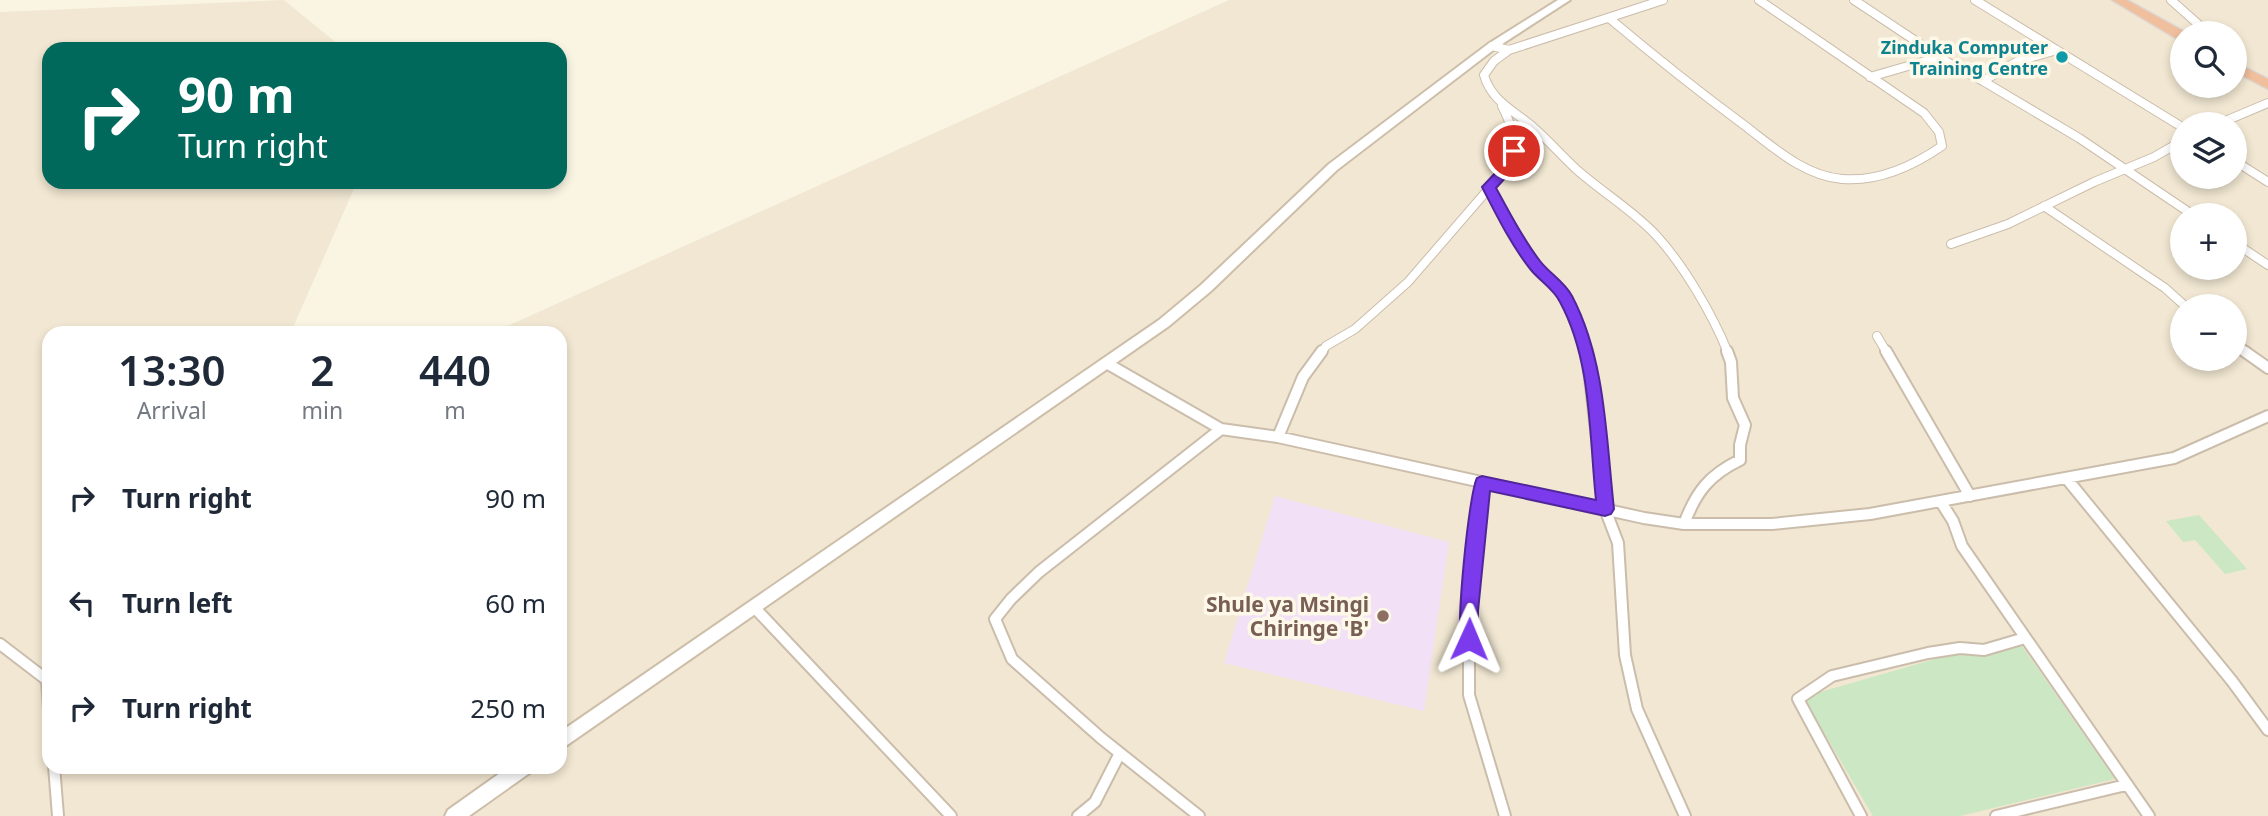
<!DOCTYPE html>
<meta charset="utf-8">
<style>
body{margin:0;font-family:"Noto Sans",sans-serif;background:#f2f2f3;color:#1f2937;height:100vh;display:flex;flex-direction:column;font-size:26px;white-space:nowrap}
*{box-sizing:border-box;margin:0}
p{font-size:23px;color:#747a83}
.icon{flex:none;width:38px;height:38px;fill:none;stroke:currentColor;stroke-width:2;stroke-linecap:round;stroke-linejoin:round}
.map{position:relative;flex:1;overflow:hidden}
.drawer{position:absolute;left:42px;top:326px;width:525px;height:448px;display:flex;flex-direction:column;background:#fff;border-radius:21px;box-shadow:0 4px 10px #0003}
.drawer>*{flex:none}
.top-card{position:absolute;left:42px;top:42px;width:525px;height:147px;border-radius:21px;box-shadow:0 4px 10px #0003;background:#00695c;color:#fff;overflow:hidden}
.fabs{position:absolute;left:2170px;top:21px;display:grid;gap:14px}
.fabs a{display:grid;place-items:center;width:77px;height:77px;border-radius:50%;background:#fff;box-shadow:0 4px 10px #0003;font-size:35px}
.pin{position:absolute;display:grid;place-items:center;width:60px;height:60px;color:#fff;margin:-30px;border:4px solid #fff;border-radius:50%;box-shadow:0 2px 7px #0007}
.me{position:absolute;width:77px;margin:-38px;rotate:1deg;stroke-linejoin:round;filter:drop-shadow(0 0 5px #0008)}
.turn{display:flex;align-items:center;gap:24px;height:147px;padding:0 21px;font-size:32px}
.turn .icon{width:91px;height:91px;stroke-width:2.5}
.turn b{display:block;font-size:49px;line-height:60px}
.eta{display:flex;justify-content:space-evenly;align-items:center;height:119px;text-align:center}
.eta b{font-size:42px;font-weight:600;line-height:49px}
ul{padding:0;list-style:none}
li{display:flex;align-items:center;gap:21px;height:105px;padding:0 21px}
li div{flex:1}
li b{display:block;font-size:26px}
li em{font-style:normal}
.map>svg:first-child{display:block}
.residential{fill:#f1e7d2;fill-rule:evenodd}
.education{fill:#f2e0f6}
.green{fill:#cce7c3}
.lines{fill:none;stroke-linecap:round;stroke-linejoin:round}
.street-far1-casing{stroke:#cbbdab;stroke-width:10}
.street-casing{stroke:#cbbdab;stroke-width:14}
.secondary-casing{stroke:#cdbea9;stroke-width:4}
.highway-casing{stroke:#ddd8d4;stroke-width:3}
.street-far1{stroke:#fff;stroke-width:8}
.street{stroke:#fff;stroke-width:10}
.secondary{fill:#fff;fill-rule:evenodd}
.highway{fill:#f0bf9e;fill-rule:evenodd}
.route{fill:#7c3aed;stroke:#51269a;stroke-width:2}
.culture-dot{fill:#0f9aa8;stroke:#fef8e9;stroke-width:2.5}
.education-dot{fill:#8d6e63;stroke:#fef8e9;stroke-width:2.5}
.labels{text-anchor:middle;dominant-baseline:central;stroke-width:7;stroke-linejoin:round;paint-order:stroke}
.far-culture-label{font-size:18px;font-weight:bold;fill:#0d838f;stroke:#fef8e9;text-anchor:end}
.education-label{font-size:21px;font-weight:bold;fill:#785e54;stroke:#fef8e9;text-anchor:end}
</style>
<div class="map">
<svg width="2268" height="816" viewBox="0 0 2268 816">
<rect width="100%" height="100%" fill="#faf5e3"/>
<path class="residential" d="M284,0L344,49H49V182H357L291,332H49V766H560V332H494L1229,0H2268V816H0V12ZM2182,33H2235V86H2182ZM2182,124H2235V177H2182ZM2182,215H2235V268H2182ZM2182,306H2235V359H2182Z"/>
<path class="education" d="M1275,496L1449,542L1424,711L1224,663Z"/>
<path class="green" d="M2199,515L2247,569L2225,574L2195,540L2183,542L2166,521Z
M2015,636L2115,779L1960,816H1873L1803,697Z"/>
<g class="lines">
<g class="street-far1-casing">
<path id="street-far1" d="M1854,0L1952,65L1983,81L2018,61L2057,50
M1975,0L2182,127
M2171,0L2198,24L2202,33
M1609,18C1653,55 1698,91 1744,125C1773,147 1804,176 1842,179C1878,182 1913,166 1942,146L1939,132L1924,113L1759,0
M1492,46L1509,50L1663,0
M1509,50L1494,61L1484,75C1491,101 1515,111 1534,128C1549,141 1562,156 1576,169C1602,192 1632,210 1655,234C1683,264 1713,315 1728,353
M1870,77L1939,57
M1983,81L2079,138L2193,215
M2218,124L2268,103
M2235,161L2268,182
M1489,187L1518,241L1537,267L1565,296L1587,353
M2044,206L2165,288L2185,306
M2235,243L2268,265
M1951,244L2008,224L2094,182L2154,157L2182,141
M1877,336L1887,353
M2235,345L2247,353
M1321,353L1326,346L1355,329L1408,282L1504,171C1516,146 1515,130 1502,106"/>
</g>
<g class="street-casing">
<path id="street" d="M1587,351L1605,509L1618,543L1625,655L1637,709L1685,816
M1886,351L1970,496
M2244,351L2268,368
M1108,364L1221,429L1278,437L1644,518L1684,524H1772L1870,514L2174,458L2268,416
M1278,437L1303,377L1322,351
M2067,479L2232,681L2268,730
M1482,482L1469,612V695L1505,816
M1941,502L1953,521L1962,546L2149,816
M1684,524C1696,492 1709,475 1740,460V445L1745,425L1733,398L1731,362L1727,351
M754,607L951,816
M0,644L47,680L49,709
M54,766L58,816
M1078,816L1095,802L1120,753
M1199,816L1101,738L1012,659L995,619L1011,599L1039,572L1221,429
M1861,816L1798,699L1832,676L1928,653L1960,648L1984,650L2025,638
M1996,816L2126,785"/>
</g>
<g class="secondary-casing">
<path id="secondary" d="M1558,0H1570L1496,48L1337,170L1211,291L1169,326L560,750V732L1159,320L1201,285L1329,164L1488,44Z
M510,766H533L531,772L469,816H445L448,810Z"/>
</g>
<g class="highway-casing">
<path id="highway" d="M2112,0H2127L2187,33H2182V40L2177,39Z
M2235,62L2268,79V89L2235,72Z"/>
</g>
<use href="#street-far1" class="street-far1"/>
<use href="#street" class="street"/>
<use href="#secondary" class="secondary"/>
<use href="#highway" class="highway"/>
</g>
<path class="route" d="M1514,146L1521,151L1509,174L1496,188C1510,213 1522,238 1540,261C1549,273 1565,282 1572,296C1606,361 1606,438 1614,509L1611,514L1605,516L1490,491L1478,611V639L1475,645L1469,648L1462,645C1455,631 1469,493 1477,478L1482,476L1596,500C1589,435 1592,361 1560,302C1554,289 1540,281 1531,270C1511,245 1497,216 1482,187L1499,169L1509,148Z"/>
<circle class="culture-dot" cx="2062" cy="57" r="7"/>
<circle class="education-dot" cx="1383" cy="616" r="7"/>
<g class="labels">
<g class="far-culture-label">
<text x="2048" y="47">Zinduka Computer<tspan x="2048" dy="21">Training Centre</tspan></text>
</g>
<g class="education-label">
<text x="1369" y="604">Shule ya Msingi<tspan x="1369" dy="24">Chiringe 'B'</tspan></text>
</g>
</g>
</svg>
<div class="fabs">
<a><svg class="icon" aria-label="search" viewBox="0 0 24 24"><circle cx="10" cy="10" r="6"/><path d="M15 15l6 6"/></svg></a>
<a><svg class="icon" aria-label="layers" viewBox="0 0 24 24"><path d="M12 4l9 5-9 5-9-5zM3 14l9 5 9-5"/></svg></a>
<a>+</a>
<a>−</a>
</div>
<div class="pin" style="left:1514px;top:151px;background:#d93025"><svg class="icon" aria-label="arrive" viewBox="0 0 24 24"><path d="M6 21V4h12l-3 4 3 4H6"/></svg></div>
<svg class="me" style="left:1469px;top:639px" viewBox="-20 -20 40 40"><path d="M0-17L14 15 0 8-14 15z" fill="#7c3aed" stroke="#fff" stroke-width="4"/></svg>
<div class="top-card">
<div class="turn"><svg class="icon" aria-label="right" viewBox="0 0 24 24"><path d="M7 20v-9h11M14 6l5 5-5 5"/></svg><div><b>90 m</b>Turn right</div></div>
</div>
<section class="drawer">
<div class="eta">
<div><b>13:30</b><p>Arrival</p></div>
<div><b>2</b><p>min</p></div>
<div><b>440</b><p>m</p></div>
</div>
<ul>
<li><svg class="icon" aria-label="right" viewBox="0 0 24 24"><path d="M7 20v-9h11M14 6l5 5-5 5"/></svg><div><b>Turn right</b></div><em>90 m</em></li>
<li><svg class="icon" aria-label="left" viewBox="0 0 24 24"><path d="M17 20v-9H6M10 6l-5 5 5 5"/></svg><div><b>Turn left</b></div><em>60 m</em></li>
<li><svg class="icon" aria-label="right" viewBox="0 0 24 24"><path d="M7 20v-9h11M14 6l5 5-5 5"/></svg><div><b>Turn right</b></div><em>250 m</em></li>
</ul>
</section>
</div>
